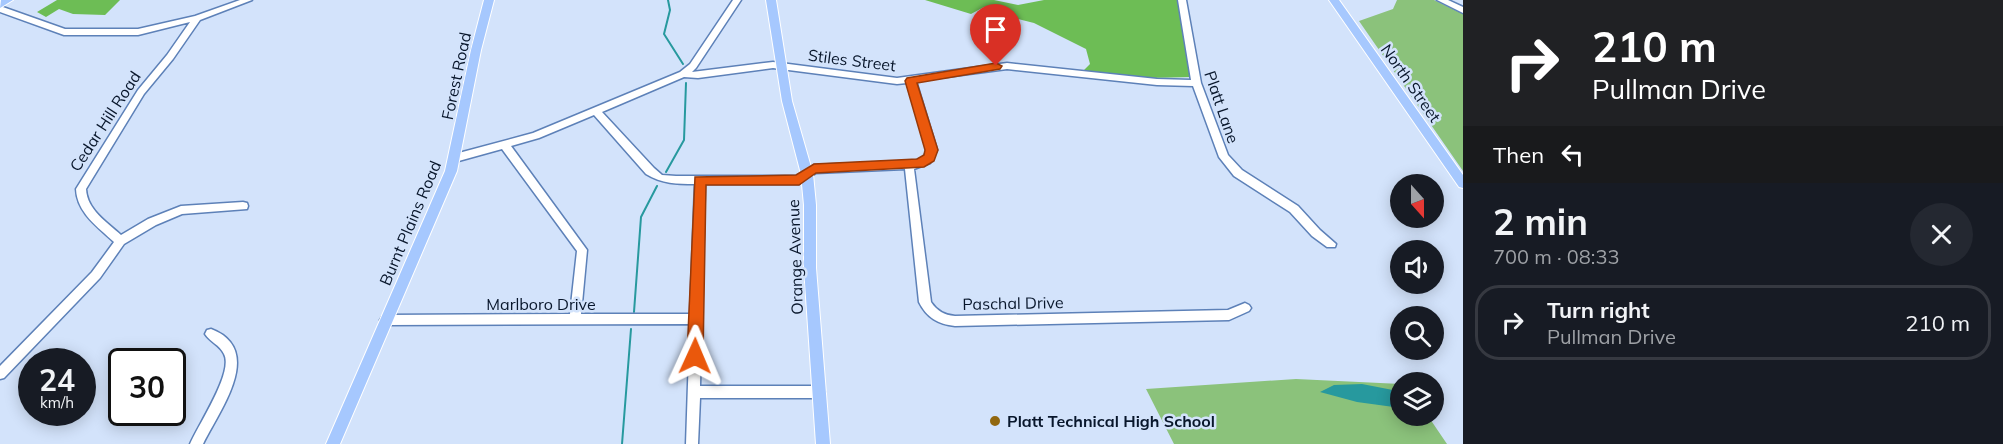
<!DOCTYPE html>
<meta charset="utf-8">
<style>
body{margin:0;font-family:Mulish,sans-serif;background:#242831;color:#f1f3f6;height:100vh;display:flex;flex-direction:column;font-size:22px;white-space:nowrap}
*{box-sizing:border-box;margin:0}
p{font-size:20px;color:#9ea1a6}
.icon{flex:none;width:33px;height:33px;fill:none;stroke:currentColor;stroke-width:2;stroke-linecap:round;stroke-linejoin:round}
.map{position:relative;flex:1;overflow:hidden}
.drawer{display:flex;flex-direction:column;background:#171b24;width:540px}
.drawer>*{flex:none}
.guide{background:#202124;color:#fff;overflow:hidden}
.needle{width:39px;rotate:159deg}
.fabs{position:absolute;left:1390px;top:174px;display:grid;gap:12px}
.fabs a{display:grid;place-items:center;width:54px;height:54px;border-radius:50%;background:#171b24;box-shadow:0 3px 15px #0003;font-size:30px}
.speed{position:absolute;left:18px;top:348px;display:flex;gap:12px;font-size:30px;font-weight:700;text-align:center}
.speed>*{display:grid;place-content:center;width:78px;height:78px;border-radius:50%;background:#171b24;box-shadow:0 3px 15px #0003;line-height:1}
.speed small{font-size:15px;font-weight:400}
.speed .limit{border:3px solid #111;border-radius:9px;background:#fff;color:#111}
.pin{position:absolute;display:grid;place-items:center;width:51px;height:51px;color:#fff;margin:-62px -26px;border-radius:50% 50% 50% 0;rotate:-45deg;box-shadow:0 0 6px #0007}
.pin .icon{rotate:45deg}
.me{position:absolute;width:66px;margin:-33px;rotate:1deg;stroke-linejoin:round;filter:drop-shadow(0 0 4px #0008)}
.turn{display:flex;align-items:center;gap:21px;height:126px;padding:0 30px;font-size:27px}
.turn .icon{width:78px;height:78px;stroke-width:2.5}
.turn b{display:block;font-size:42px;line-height:51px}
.then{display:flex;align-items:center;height:57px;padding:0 30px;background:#0003;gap:12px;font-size:22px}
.round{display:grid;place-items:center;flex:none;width:63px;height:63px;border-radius:32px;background:#242831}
.summary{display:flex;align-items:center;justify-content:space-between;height:102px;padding:0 30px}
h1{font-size:36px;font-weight:700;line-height:45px}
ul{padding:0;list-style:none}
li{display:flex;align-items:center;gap:18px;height:75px;margin:0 12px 9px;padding:0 18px;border:3px solid #363941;border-radius:24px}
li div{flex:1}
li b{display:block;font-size:22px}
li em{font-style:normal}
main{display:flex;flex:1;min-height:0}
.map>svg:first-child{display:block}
.green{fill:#8bc27b}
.forest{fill:#6dbd55}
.water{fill:#27999e}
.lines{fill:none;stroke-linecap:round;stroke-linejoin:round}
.stream{stroke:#27999e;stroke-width:2}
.minor-casing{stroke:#5d81b8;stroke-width:3}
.major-casing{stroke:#fff;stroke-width:2}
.minor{fill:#fff;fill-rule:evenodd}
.major{fill:#a6c8fe;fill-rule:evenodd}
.route{fill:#ea580c;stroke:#983908;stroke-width:1.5}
.poi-dot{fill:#91670f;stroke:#d3e3fb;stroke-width:2}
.labels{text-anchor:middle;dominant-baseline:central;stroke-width:5;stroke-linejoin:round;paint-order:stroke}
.street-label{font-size:16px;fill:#08162b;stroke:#d3e3fb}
.poi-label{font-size:16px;font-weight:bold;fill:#08162b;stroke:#d3e3fb;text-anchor:start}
</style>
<main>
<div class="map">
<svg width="1463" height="444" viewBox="0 0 1463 444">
<rect width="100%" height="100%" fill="#d3e3fb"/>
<path class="green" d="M1397,0H1434L1463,14V171L1359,21L1393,9Z
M1296,379L1401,384V416H1428L1447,444H1174L1146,389Z"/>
<path class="forest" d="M57,0H120L105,15L73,14L59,9L46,17L37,12Z
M925,0H994L1018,5L1044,0H1179L1192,77L1149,78L1083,71L1090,64L1086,49L1034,23L1010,17L992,6L984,7L971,14Z"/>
<path class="water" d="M1362,384L1398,391L1401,393V408L1357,402L1320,392L1334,385Z"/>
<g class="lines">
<path class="stream" d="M668,0L670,10L664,34L683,64
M666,172L684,140L686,83
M634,312L641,217L657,186
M622,444L631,329"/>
<g class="minor-casing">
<path id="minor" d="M240,0H252L200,20L173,59L144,94L86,189C87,210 107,222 121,235L148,219L181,206L243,202L247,203L248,206L247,209L182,214L156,225L124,244L100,278L4,378L0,379V366L92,272L114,242C98,227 77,213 76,189L138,90L167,55L190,22L138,35H64L0,12V6L65,29H138L195,16Z
M733,0H741L696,68L692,72L773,62L897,78L1007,63L1157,79L1191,80L1178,0H1186L1201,83L1228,155L1242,170L1298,206L1320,230L1336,244L1335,247H1327L1312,236L1290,212L1234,176L1219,157L1193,86L1157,85L1007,69L916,81L937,150L930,163L914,169L931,302C937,311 944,315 955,316L1228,310L1245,303L1249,305L1251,308L1249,311L1229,320L955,326C938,324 927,318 919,302L905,169L816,173L799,184H705L700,386H819L823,388L825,392L823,396L819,398H700L698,444H686L690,324L386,325L382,323L380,320L382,317L386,315L570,314L577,251L502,149L455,162L450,158L455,154L533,133L680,72L690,64ZM773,68L897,84L907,83L927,150L923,158L914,161L814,165L797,176H676L662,175L654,168L602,112L684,77L698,78ZM594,115L646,174C662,184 677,184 695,184L690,314H581L587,250L511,146L539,138Z
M1437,0H1448L1463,7V13Z
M211,329C266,350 219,411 203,444H190C198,425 234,372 224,354C220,345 210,342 205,334L207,330Z"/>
</g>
<g class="major-casing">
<path id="major" d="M1,0H13L0,8Z
M484,0H494L481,50L457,171L340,444H326L445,171L471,50Z
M766,0H776L792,101L813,174L816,205V268L830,444H816L804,268V205L801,174L782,101Z
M1329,0H1339L1463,175V188L1459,187Z"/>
</g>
<use href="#minor" class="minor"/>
<use href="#major" class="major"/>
</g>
<path class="route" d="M996,63L1002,66L1000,69L917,83L938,150L934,161L924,167L816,173L799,185H706L703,356L700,361H689L687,356L695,177L796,175L814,164L917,159L924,155L925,150L905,81L907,78Z"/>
<circle class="poi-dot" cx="995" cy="421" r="6"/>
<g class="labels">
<g class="street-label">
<text transform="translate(852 60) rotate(7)">Stiles Street</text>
<text transform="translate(456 76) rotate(-78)">Forest Road</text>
<text transform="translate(1411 83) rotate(55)">North Street</text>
<text transform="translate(1222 107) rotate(71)">Platt Lane</text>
<text transform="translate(105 121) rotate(-57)">Cedar Hill Road</text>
<text transform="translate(410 223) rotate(-67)">Burnt Plains Road</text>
<text transform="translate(795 257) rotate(-92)">Orange Avenue</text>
<text transform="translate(1013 303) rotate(-1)">Paschal Drive</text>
<text x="541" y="304">Marlboro Drive</text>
</g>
<g class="poi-label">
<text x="1007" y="421">Platt Technical High School</text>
</g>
</g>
</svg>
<div class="fabs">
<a><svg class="needle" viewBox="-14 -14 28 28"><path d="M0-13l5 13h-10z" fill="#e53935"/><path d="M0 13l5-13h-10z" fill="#9ea1a6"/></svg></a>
<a><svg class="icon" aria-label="sound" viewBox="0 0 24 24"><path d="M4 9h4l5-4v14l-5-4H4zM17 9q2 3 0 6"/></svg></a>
<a><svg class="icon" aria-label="search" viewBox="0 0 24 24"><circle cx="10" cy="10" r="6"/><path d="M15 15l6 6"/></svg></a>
<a><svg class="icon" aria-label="layers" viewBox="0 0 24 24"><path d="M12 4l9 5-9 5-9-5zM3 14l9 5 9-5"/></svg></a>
</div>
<div class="speed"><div>24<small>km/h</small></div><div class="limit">30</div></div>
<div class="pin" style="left:996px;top:66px;background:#d93025"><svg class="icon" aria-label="arrive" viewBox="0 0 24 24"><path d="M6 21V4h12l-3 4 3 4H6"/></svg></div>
<svg class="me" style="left:695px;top:356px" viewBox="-20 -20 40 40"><path d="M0-17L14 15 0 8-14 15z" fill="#ea580c" stroke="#fff" stroke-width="4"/></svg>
</div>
<section class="drawer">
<div class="guide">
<div class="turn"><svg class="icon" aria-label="right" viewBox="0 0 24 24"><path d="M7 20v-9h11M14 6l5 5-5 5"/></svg><div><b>210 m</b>Pullman Drive</div></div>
<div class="then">Then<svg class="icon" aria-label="left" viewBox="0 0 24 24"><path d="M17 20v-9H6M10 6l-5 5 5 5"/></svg></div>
</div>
<div class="summary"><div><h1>2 min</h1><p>700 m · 08:33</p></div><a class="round"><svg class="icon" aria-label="close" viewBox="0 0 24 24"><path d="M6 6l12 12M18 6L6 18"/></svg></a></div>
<ul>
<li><svg class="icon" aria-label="right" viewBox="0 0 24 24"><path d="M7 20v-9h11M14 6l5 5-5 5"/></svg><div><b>Turn right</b><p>Pullman Drive</p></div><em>210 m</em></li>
</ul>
</section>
</main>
